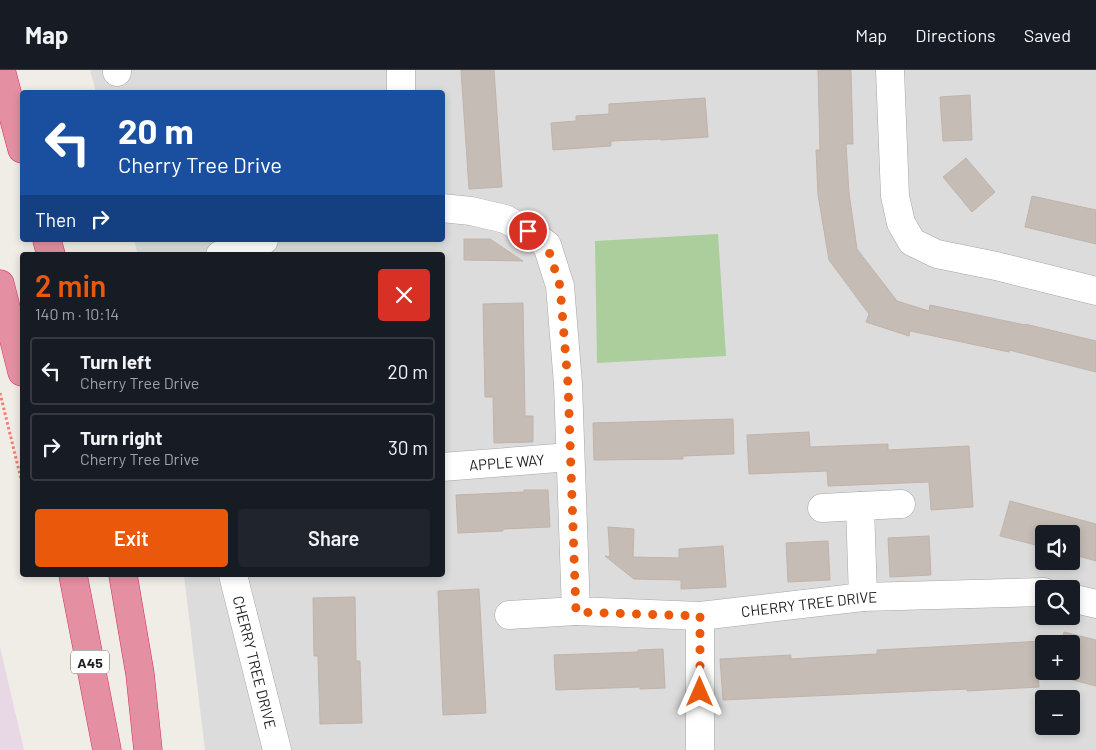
<!DOCTYPE html>
<meta charset="utf-8">
<style>
body{margin:0;font-family:Barlow,sans-serif;background:#20242c;color:#f1f3f6;height:100vh;display:flex;flex-direction:column;font-size:19px;white-space:nowrap}
*{box-sizing:border-box;margin:0}
p{font-size:16px;color:#9ea1a6}
.icon{flex:none;width:28px;height:28px;fill:none;stroke:currentColor;stroke-width:2;stroke-linecap:round;stroke-linejoin:round}
.map{position:relative;flex:1;overflow:hidden}
.panel{position:absolute;left:20px;top:182px;width:425px;height:325px;display:flex;flex-direction:column;background:#171b24;border-radius:5px;box-shadow:0 2px 8px #0003}
.panel>*{flex:none}
.banner{position:absolute;left:20px;top:20px;width:425px;height:152px;border-radius:5px;box-shadow:0 2px 8px #0003;background:#1a4fa0;color:#fff;overflow:hidden}
.fabs{position:absolute;left:1035px;top:455px;display:grid;gap:10px}
.fabs a{display:grid;place-items:center;width:45px;height:45px;border-radius:5px;background:#171b24;box-shadow:0 2px 8px #0003;font-size:25px}
.pin{position:absolute;display:grid;place-items:center;width:42px;height:42px;color:#fff;margin:-21px;border:2px solid #fff;border-radius:50%;box-shadow:0 1px 5px #0007}
.me{position:absolute;width:55px;margin:-28px;rotate:0deg;stroke-linejoin:round;filter:drop-shadow(0 0 4px #0008)}
.turn{display:flex;align-items:center;gap:18px;height:105px;padding:0 15px;font-size:22px}
.turn .icon{width:65px;height:65px;stroke-width:2.5}
.turn b{display:block;font-size:35px;line-height:42px}
.then{display:flex;align-items:center;height:48px;padding:0 15px;background:#0003;gap:10px;font-size:19px}
.round{display:grid;place-items:center;flex:none;width:52px;height:52px;border-radius:5px;background:#20242c}
.overview{display:flex;align-items:center;justify-content:space-between;height:85px;padding:0 15px}
h1{font-size:30px;font-weight:600;line-height:38px;color:#ea580c}
.action{display:flex;gap:10px;margin-top:auto;padding:10px 15px}
.action a{flex:1;height:58px;border-radius:5px;background:#ea580c;color:#fff;font-size:20px;font-weight:600;line-height:58px;text-align:center}
.action a+a{background:#20242c;color:#f1f3f6}
ul{padding:0;list-style:none}
li{display:flex;align-items:center;gap:15px;height:68px;margin:0 10px 8px;padding:0 5px;border:2px solid #363941;border-radius:5px}
li div{flex:1}
li b{display:block;font-size:19px}
li em{font-style:normal}
header{display:flex;align-items:center;gap:30px;box-sizing:border-box;height:70px;padding:0 25px;background:#171b24;border-bottom:1px solid #363941}
header strong{font-size:24px}
nav{display:flex;gap:28px;margin-inline-start:auto;font-size:18px}
.map>svg:first-child{display:block}
.residential{fill:#dddcdc;fill-rule:evenodd}
.industrial{fill:#e8d8e6}
.forest{fill:#abce9c}
.building{fill:#c4bcb5;stroke:#c1b3a9;fill-rule:evenodd}
.lines{fill:none;stroke-linecap:round;stroke-linejoin:round}
.street-casing{stroke:#a6a6a6;stroke-width:29}
.highway-casing{stroke:#d52b69;stroke-width:29}
.path{stroke:#f57c71;stroke-width:3;stroke-dasharray:2.5 2.5;stroke-linecap:butt}
.street{stroke:#fff;stroke-width:28}
.highway{stroke:#e490a2;stroke-width:28}
.route{stroke:#ea580c;stroke-width:9;stroke-dasharray:0 16.2}
.labels{text-anchor:middle;dominant-baseline:central;stroke-width:5;stroke-linejoin:round;paint-order:stroke}
.shield{fill:#fff;stroke:#626262;stroke-width:1}
.shield-label{font-size:14px;font-weight:bold;fill:#1f1f1f}
.street-label{font-size:15px;fill:#1f1f1f;stroke:#fff}
</style>
<header>
<strong>Map</strong>
<nav><a>Map</a><a>Directions</a><a>Saved</a></nav>
</header>
<div class="map">
<svg width="1096" height="680" viewBox="0 0 1096 680">
<rect width="100%" height="100%" fill="#f0ece6"/>
<path class="residential" d="M90,0H1096V680H205L184,505H442V185H138L134,170H442V22H96ZM1044,464H1071V491H1044ZM1044,519H1071V546H1044ZM1044,574H1071V601H1044ZM1044,629H1071V656H1044Z"/>
<path class="industrial" d="M0,577L24,680H0Z"/>
<path class="forest" d="M718,164L726,286L597,293L595,171Z"/>
<path class="building" d="M461,0H494L502,117L469,119Z
M818,0H851L853,74H846L849,123L857,179L897,231L929,241L930,235L1025,255V254L1096,271V302L1009,280V282L910,261L909,266L866,252L869,244L829,190L818,125L816,80H820Z
M970,25L972,70L943,71L940,27Z
M705,28L708,67L661,70V69L611,71V76L553,80L551,53L576,51V46L609,44V34Z
M966,88L995,122L972,142L943,107Z
M1032,126L1096,140V174L1025,157Z
M464,169H490L523,191L464,190Z
M523,233L525,346H533V372L494,373L493,327H485L483,234Z
M733,349L734,384L683,386V389L594,390L593,353Z
M809,362L810,377L888,374V380L969,376L973,437L931,440L929,412L828,416L827,401L749,404L747,365Z
M524,420H548L550,457L503,459V461L458,463L456,425L524,422Z
M1010,431L1096,454V491L1071,484V464H1044V477L1000,466Z
M608,457L634,459L633,487L679,488V479L723,476L726,517L681,519V510L634,509L605,486L610,487Z
M929,466L931,505L890,507L888,468Z
M828,471L830,510L788,512L786,473Z
M479,519L486,643L443,645L438,521Z
M355,527L356,591H360L362,653L320,654L318,586H314L313,528Z
M1064,562L1096,570V616L1038,601L1039,617L967,621V619L723,630L720,589L791,585V589L822,587L877,584V580L1062,570ZM1044,574H1071V601H1044Z
M663,579L665,618L640,619V617L556,620L554,585L638,582V580Z"/>
<g class="lines">
<g class="street-casing">
<g id="street">
<path d="M117,0V2"/>
<path d="M401,0V22"/>
<path d="M890,0L895,126L901,153L912,172L937,184L996,196L1096,221"/>
<path id="s1" d="M442,138L471,141L505,149L528,161L547,175L560,216L568,314L576,541L700,546L863,527L1044,522"/>
<path d="M220,185L264,170"/>
<path id="s2" d="M442,397L570,387"/>
<path d="M822,438L860,436"/>
<path id="s3" d="M233,505L277,680"/>
<path d="M863,527L860,436L901,434"/>
<path d="M1071,528L1096,534"/>
<path d="M509,545L576,541"/>
<path d="M700,546V680"/>
</g>
</g>
<g class="highway-casing">
<path id="highway" d="M1,0L22,79
M47,170L51,185
M0,214L22,302
M73,505L107,680
M123,505L140,604L148,680"/>
</g>
<path class="path" d="M0,323L22,413"/>
<use href="#street" class="street"/>
<use href="#highway" class="highway"/>
</g>
<g class="lines">
<path class="route" d="M528,161L547,175L560,216L568,314L576,542L700,546V622"/>
</g>
<g class="labels">
<rect class="shield" x="71" y="580.5" width="38" height="23" rx="4"/>
<g class="shield-label">
<text x="90" y="592">A45</text>
</g>
<g class="street-label">
<text stroke="none"><textPath href="#s2" startOffset="65">APPLE WAY</textPath></text>
<text stroke="none"><textPath href="#s1" startOffset="716">CHERRY TREE DRIVE</textPath></text>
<text stroke="none"><textPath href="#s3" startOffset="90">CHERRY TREE DRIVE</textPath></text>
</g>
</g>
</svg>
<div class="fabs">
<a><svg class="icon" aria-label="sound" viewBox="0 0 24 24"><path d="M4 9h4l5-4v14l-5-4H4zM17 9q2 3 0 6"/></svg></a>
<a><svg class="icon" aria-label="search" viewBox="0 0 24 24"><circle cx="10" cy="10" r="6"/><path d="M15 15l6 6"/></svg></a>
<a>+</a>
<a>−</a>
</div>
<div class="pin" style="left:528px;top:161px;background:#d93025"><svg class="icon" aria-label="arrive" viewBox="0 0 24 24"><path d="M6 21V4h12l-3 4 3 4H6"/></svg></div>
<svg class="me" style="left:700px;top:622px" viewBox="-20 -20 40 40"><path d="M0-17L14 15 0 8-14 15z" fill="#ea580c" stroke="#fff" stroke-width="4"/></svg>
<div class="banner">
<div class="turn"><svg class="icon" aria-label="left" viewBox="0 0 24 24"><path d="M17 20v-9H6M10 6l-5 5 5 5"/></svg><div><b>20 m</b>Cherry Tree Drive</div></div>
<div class="then">Then<svg class="icon" aria-label="right" viewBox="0 0 24 24"><path d="M7 20v-9h11M14 6l5 5-5 5"/></svg></div>
</div>
<section class="panel">
<div class="overview"><div><h1>2 min</h1><p>140 m · 10:14</p></div><a class="round" style="background:#d93025;color:#fff"><svg class="icon" aria-label="close" viewBox="0 0 24 24"><path d="M6 6l12 12M18 6L6 18"/></svg></a></div>
<ul>
<li><svg class="icon" aria-label="left" viewBox="0 0 24 24"><path d="M17 20v-9H6M10 6l-5 5 5 5"/></svg><div><b>Turn left</b><p>Cherry Tree Drive</p></div><em>20 m</em></li>
<li><svg class="icon" aria-label="right" viewBox="0 0 24 24"><path d="M7 20v-9h11M14 6l5 5-5 5"/></svg><div><b>Turn right</b><p>Cherry Tree Drive</p></div><em>30 m</em></li>
</ul>
<div class="action"><a>Exit</a><a>Share</a></div>
</section>
</div>
